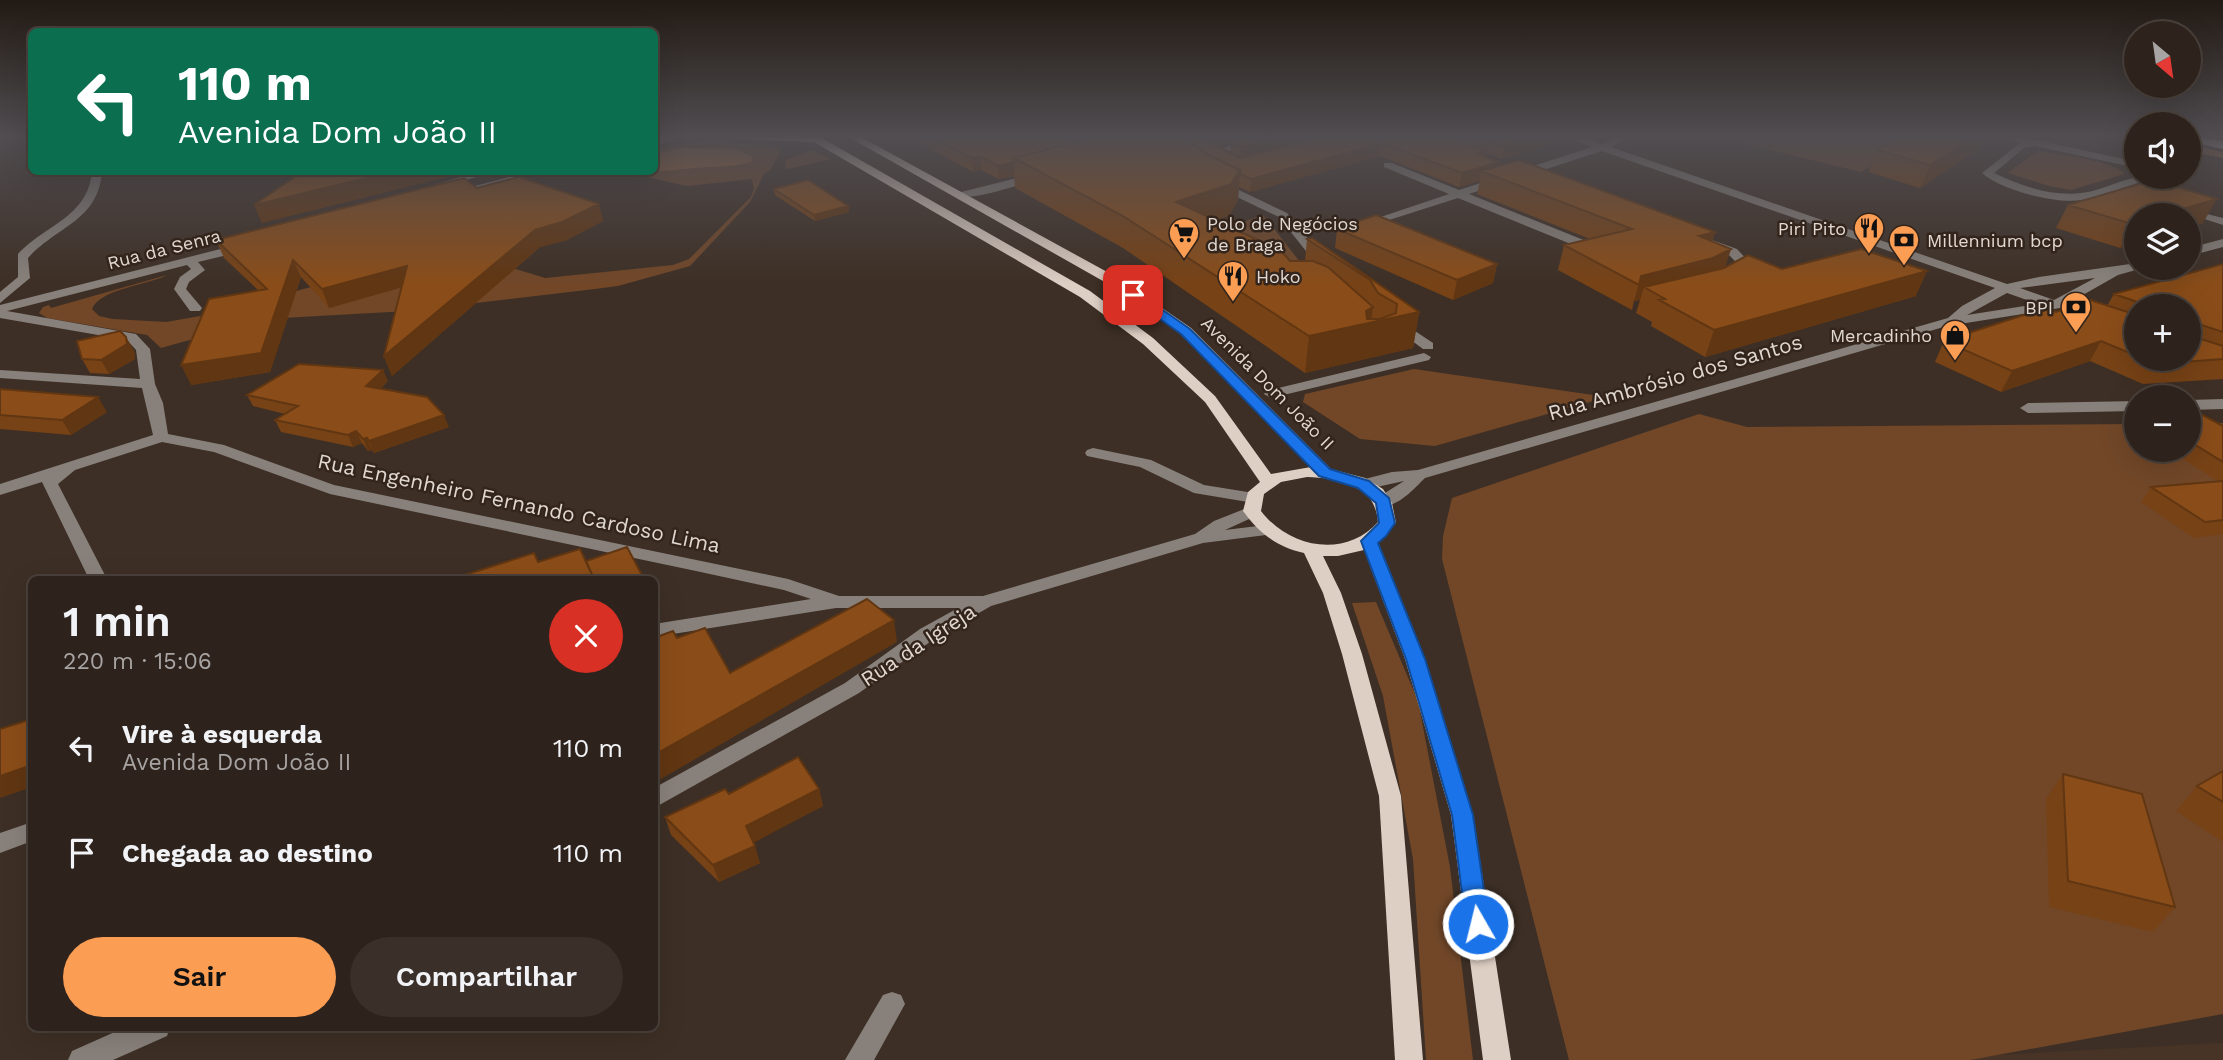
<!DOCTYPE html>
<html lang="pt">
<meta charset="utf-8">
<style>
body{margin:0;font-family:"Work Sans",sans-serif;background:#3a2f29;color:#f1f3f6;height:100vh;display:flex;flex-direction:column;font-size:26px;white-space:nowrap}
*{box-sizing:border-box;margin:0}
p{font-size:23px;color:#a7a4a3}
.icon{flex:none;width:38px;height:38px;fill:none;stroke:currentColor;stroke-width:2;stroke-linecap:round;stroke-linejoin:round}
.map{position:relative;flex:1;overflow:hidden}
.panel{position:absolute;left:28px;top:576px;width:630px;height:455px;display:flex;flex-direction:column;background:#2e231c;border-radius:10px;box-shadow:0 7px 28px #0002,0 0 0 2px #49403b}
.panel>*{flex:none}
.banner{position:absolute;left:28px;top:28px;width:630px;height:147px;border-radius:10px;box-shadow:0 7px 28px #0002,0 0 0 2px #49403b;background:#0b6e4f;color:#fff;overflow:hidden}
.needle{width:46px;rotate:151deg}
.fabs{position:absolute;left:2124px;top:21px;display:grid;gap:14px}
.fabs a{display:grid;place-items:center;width:77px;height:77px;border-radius:50%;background:#2e231c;box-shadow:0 7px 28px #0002,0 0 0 2px #49403b;font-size:35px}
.pin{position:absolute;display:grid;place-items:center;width:60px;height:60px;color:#fff;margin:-30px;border-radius:14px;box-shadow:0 4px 10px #0006}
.me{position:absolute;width:77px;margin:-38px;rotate:352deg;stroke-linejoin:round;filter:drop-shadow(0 0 5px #0008)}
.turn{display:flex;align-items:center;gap:24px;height:147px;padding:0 35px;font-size:32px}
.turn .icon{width:91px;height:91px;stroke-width:2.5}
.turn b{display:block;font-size:49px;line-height:60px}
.round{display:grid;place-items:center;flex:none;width:74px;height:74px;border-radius:37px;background:#3a2f29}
.overview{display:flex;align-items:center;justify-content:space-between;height:119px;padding:0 35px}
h1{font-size:42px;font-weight:600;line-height:52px}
.button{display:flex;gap:14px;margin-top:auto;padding:14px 35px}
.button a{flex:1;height:80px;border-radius:42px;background:#fc9d54;color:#111;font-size:28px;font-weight:600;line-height:80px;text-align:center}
.button a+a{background:#3a2f29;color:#f1f3f6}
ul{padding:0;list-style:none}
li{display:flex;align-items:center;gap:21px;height:105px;padding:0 35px}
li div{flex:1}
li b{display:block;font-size:26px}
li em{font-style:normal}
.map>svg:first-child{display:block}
.built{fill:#483426}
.green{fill:#714728}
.water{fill:#a76736}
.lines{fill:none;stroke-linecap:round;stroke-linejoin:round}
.stream{stroke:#a76736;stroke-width:6}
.minor{fill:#88817b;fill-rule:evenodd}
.major{fill:#decfc4;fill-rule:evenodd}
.highway{fill:#feefe5;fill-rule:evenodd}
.wall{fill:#774216;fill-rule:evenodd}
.shaded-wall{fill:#613612}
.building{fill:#8a4d19;stroke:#613612;stroke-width:2}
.route{fill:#1a73e8;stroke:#114b97;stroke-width:2}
.labels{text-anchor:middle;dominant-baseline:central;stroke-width:5;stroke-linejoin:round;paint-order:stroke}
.far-poi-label{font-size:18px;fill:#e1d8d1;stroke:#33251c;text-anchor:start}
.far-street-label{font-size:18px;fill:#e1d8d1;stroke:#33251c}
.street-label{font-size:21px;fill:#e1d8d1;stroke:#33251c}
</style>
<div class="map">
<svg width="2223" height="1060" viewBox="0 0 2223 1060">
<rect width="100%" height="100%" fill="#3d2f25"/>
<path class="built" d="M2223,1043V1060H1964L1976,1056Z"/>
<path class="green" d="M1757,136H1883L1909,142L1861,172L1741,143Z
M708,141L779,147L780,153L770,170L764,174L750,202L690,266L618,286L595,289L408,311L265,319L161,348L147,335L47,318L39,313L43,307L49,305L51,308L167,275C152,284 99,289 92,309L99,316L113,319L166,322L212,314L311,287L407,286L509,267L545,278L673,265L689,259L751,197L754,189L752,179L687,186L625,172H654L655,148Z
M811,150L831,159L788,169L785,166L786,160Z
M2038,151C2055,153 2115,161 2125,174L2071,190L2049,186L2008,173Z
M1263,215L1308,272L1190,241Z
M1414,369L1607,397L1435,446L1360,439L1303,402L1305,394Z
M1699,414L1747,427L2137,424V450H2189V423H2223V1014L1970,1060H1569L1442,559L1443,536L1452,498Z
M1376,602L1418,701L1450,867L1473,1060H1426L1413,859L1383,696L1352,603Z"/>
<path class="water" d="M680,148L733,149L753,157L751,162C730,168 714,166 694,168C680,169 669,172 655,170V155Z"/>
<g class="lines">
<path class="stream" d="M2189,148L2223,155"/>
<path class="minor" d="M673,136H693L654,145V139Z
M1259,136H1271L1254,146L1223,154L1228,158L1227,160H1219L1208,153Z
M1565,136H1579L1602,144L1620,136H1633L1611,147L2007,284L2039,277L2137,263V268H2143L2118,275L2060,308L1947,326L1425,478C1413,490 1395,510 1377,506L1375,502L1377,498L1404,481L1363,490L1357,489L1355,485L1357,481L1392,472L1418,470L1948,318L1962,306L1995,288L1602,151L1469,194L1601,247V253H1593L1458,198L1367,227L1357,225L1449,194L1384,167V163H1392L1459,190L1592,147ZM2095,278L2054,300L2020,288ZM2007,293L2038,304L1967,315Z
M1996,136L2037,140L2137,162V168L2035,146L2024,148L1994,173C2025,188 2062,200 2096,190C2115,184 2130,176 2148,177C2142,182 2132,185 2123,188C2110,193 2095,198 2081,200C2055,204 2001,190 1982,173L2020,143Z
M92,172H102C98,221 57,226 28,258L30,278L0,303V292L18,277V254C46,224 87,218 92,172Z
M478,172H494L442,187L437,184Z
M528,172H544L454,196L448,193Z
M1037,173L1042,176L1041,178C1023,183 968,204 953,194Z
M1214,182H1222L1287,213L1325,259V265H1317L1279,217L1214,186Z
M2183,208L2223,218V225L2183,212Z
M1709,239L1737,249L1754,267L1742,278H1734L1732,275L1741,267L1729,255L1705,246L1703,243Z
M2223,239V247L2189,256V248Z
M244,243L248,244V250L198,262L205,270L189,282L186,289L202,308L200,311H190L174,289L180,277L191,269L187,265L7,311L136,334L150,349L155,384L163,403L168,434L224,445L334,485L788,579L839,596H983L1195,534L1214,521L1252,506L1261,511L1258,515L1225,530L1266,525L1275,530L1266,535L1203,543L991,606L934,639L859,693L654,808V788L845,683L920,629L958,608H836L654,637V624L811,599L784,590L696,571L330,494L214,452L162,442L75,470L58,484L107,579H89L42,482L0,495V484L153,435L142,388L0,378V370L140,379L136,350L127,340L0,318V305Z
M1397,319L1433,343V349H1423L1392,326V320Z
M1424,353L1431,357L1429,360L1271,398L1264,394L1266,391Z
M2223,399V409L2189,410V400Z
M2137,401V411L2028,413L2020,408L2028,403Z
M1093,448L1151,460L1204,485L1254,493L1262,498L1254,503L1194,493L1140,467L1087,456L1085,453L1087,450Z
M32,822V841L0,853V833Z
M892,992L901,995L905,1004L874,1060H845L883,995Z
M126,1027H170L167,1036L113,1060H68L72,1051Z"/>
<path class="major" d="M732,136L820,137L1090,291L1153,338L1215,396L1271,474L1311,467L1181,334L1110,285L847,136H859L1120,279L1191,328L1331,469L1365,478L1383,489L1392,503L1396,523L1378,542L1425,659L1473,815L1511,1060H1483L1451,815L1405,659L1364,550L1338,556H1323L1341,593L1362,654L1401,796L1423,1060H1395L1379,796L1342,654L1323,593L1304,553C1277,547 1259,533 1243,511L1248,492L1260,482L1205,402L1143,344L1080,297L814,142L737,139ZM1307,477C1342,479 1374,482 1378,522C1345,559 1289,548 1261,511L1264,494L1281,482Z"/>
<path class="highway" d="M2189,136L2223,141V149L2189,141Z"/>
</g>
<path class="wall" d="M906,136H1252L1240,139L1255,136H1566L1565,139L1502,159L1486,153L1485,157L1498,166L1715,232L1712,241L1731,249L1724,268L1782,269L1916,296L1705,357L1651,326L1652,322L1636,313L1640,300L1634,301L1632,310L1558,270L1564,245L1590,239L1477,194L1480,181L1459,187L1380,156L1250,192L1239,187L1238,200L1229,216L1215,220L1290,261H1305L1307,239L1419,312L1413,348L1305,373L1123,248L1015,188L1014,176L999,179L981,170L973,172ZM1231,143L1230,153L1218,147Z
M1989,142L1920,188L1868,172L1877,150Z
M774,189L848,206L849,212L815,221L775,195Z
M2068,205L2203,223L2120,248L2056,228Z
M603,221L567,240L540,247L392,376L384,356L402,287L329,308L301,277L270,372L191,385L258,290L224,258L216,240Z
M1337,229L1497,264L1493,283L1453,300L1335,248Z
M2223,264V379L2143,384L2090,361L2001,392L1935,362L1944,341L2056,312L2107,306L2114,294ZM2137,306H2189V359H2137Z
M126,337L134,351L135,359L109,374L90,373L82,359Z
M388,381L380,389L449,427L374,453L372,450L368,451L362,443L353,447L281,432L275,420L285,414L253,406L247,395Z
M0,389L107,412L71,435L0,429Z
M2189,413L2223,426V534L2194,538L2141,502L2151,487L2219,482L2169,450H2189Z
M2223,771V842L2176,811L2197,786Z
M2063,774L2175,907L2153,932L2049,907L2046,799Z
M819,789L823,806L753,842L760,863L719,882L671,835L665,817L729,794Z"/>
<path class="shaded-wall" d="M1214,136H1252L1207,151L1206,141L1208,138Z
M1287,136H1338L1240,160L1241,147Z
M1537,136H1566L1565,139L1502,159L1505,146Z
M1975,136H1992L1989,142L1920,188L1930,165Z
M1382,143L1380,156L1250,192L1251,179Z
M980,156L981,170L973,172L972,158Z
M1014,162V176L999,179L998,166Z
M1499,162L1496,175L1481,171L1480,181L1459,187L1462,173Z
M1240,170L1238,200L1229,216L1175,234L1176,202Z
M392,172H446L448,177L262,223L254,205Z
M2217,199L2203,223L2189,227V215H2162Z
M599,204L603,221L567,240L540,247L392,376L384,356L535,230Z
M848,206L849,212L815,221L814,215Z
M2137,222V243L2120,248L2132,224Z
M1715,232L1707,257L1699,236Z
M1731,249L1723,274L1644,287L1640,300L1634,301L1641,276Z
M293,260L301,277L270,372L191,385L181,365L261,353Z
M1497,264L1493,283L1453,300L1457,280Z
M407,266L414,284L329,308L322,289Z
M1927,271L1916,296L1705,357L1714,330Z
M1373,307L1371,323L1419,312L1413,348L1305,373L1309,336L1366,311Z
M126,337L134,351L135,359L109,374L101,360Z
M2101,341L2090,361L2001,392L2012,371Z
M383,370L388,381L371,398L366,386Z
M98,397L107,412L71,435L62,420Z
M444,415L449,427L374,453L369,441Z
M356,431L362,443L353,447L348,435Z
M367,438L372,450L368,451L363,439Z
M894,620L897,642L654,783V755Z
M32,765V787L0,798V776Z
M819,789L823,806L751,844L746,826Z
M755,846L760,863L719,882L713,865Z"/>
<path class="building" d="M929,136H1100L1014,158V162L998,166L980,156L972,158Z
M1100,136H1181L1208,155L1240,170L1231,184L1176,202L1273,247L1277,246L1290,261H1313L1328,267L1373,307L1366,311L1367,319H1380L1396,313L1397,304L1378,293L1370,280L1307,239L1312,238L1419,312L1309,336L1123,216L1014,158Z
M1181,136H1214L1208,138L1206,141L1241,158L1327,136H1446L1486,151L1478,154L1499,162L1462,173L1382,143L1251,179L1240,174V170L1208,155Z
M1255,136H1287L1241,147L1231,142Z
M1477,136H1537L1505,146Z
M1900,136H1975L1930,165L1877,150Z
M1519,160L1715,232L1699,236L1731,249L1713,258L1641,276L1639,285L1564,245L1632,229L1481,171Z
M302,172H392L254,205Z
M519,177L599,204L562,222L535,230L384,356L407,266L322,289L293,260L261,353L181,365L209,299L267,289L216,240L464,178L477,188Z
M808,180L848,206L814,215L774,189Z
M2153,180L2217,199L2162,215H2137V222L2132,224L2068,205Z
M1376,215L1497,264L1457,280L1337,229L1353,228L1356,222Z
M1861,249L1927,271L1714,330L1659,300L1665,299L1644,287L1724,268L1748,255L1782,269Z
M2223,264V332L2202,325L2198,328L2201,339L2223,346V359L2155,364L2143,359H2189V306H2149L2114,294Z
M2090,300L2137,315V356L2101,341L2012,371L1944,341L2045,308L2056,312Z
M120,331L126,337L127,344L101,360L82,359L77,341Z
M299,364L383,370L366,386L427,397L444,415L369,441L367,438L363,439L356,431L348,435L275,420L298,406L247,395Z
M0,389L98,397L62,420L0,415Z
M2189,413H2199L2223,426V462L2189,441Z
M2223,481V520L2205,522L2151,487Z
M627,547L644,579H452L534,553L538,562L580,549L594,579L586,561Z
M867,599L894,620L654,755V638L673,631L677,638L705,628L730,673Z
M32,719V765L0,776V729Z
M798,757L819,789L746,826L755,846L713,865L665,817L725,789L729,794Z
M2223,771V802L2197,786Z
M2063,774L2142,794L2175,907L2068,881Z"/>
<linearGradient id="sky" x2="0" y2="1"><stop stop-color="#221a14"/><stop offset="0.48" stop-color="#514d51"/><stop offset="1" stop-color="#514d51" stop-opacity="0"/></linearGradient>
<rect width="2223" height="284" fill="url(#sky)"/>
<path class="route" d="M1129,292H1137L1190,329L1330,469L1369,481L1389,498L1395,523L1386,536L1378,543L1425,659L1473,815L1489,924L1486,931L1478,934L1470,931L1466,924L1452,815L1406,659L1361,541L1379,523L1376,503L1358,488L1319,476L1181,334L1129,297Z"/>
<defs>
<g id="restaurant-pin" transform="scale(1.575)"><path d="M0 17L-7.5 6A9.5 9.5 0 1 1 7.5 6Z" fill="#fc9d54" stroke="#33251c"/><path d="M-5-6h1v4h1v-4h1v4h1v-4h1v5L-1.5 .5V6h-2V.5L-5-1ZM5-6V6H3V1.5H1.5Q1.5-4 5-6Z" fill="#111"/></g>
<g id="supermarket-pin" transform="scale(1.575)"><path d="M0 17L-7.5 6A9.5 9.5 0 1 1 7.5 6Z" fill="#fc9d54" stroke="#33251c"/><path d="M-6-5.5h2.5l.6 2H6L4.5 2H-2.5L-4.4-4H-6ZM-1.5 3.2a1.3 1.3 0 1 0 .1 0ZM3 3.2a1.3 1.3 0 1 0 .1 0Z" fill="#111"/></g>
<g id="bank-pin" transform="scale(1.575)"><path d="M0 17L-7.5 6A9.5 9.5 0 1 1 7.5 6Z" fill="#fc9d54" stroke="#33251c"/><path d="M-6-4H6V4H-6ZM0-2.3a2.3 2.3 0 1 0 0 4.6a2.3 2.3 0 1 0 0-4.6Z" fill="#111"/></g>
<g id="shop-pin" transform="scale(1.575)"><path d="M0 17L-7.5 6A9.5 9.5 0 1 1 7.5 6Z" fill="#fc9d54" stroke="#33251c"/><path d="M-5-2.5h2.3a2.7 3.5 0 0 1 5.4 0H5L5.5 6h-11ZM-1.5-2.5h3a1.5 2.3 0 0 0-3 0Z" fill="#111"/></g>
</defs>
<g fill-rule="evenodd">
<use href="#restaurant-pin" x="1869" y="228"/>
<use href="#supermarket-pin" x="1184" y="233"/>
<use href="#bank-pin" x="1904" y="240"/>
<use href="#restaurant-pin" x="1233" y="276"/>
<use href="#bank-pin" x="2076" y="307"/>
<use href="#shop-pin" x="1955" y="335"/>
</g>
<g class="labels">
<g class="far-poi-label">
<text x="1207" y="223">Polo de Negócios<tspan x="1207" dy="21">de Braga</tspan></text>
<text x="1846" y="228" text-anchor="end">Piri Pito</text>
<text x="1927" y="240">Millennium bcp</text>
<text x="1256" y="276">Hoko</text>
<text x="2053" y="307" text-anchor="end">BPI</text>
<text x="1932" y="335" text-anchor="end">Mercadinho</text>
</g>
<g class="far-street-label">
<text transform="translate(164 249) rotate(-14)">Rua da Senra</text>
<text transform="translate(1268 383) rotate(45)">Avenida Dom João II</text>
</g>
<g class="street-label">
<text transform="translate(1675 377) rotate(-16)">Rua Ambrósio dos Santos</text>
<text transform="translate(519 503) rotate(12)">Rua Engenheiro Fernando Cardoso Lima</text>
<text transform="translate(918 645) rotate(-33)">Rua da Igreja</text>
</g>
</g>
</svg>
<div class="fabs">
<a><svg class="needle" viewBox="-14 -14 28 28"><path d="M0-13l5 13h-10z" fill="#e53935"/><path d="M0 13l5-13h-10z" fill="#a7a4a3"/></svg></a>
<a><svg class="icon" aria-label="sound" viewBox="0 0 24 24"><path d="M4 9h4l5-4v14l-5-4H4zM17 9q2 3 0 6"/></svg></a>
<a><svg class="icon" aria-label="layers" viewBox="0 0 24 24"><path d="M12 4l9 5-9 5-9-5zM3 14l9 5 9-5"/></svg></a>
<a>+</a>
<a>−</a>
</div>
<div class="pin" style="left:1133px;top:295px;background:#d93025"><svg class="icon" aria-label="arrive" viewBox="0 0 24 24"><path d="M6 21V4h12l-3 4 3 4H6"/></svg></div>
<svg class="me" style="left:1478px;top:924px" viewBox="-20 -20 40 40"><circle r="17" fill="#1a73e8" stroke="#fff" stroke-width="3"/><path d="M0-11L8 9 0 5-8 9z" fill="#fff"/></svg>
<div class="banner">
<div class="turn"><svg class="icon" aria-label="left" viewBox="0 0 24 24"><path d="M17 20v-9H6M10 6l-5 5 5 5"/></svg><div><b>110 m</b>Avenida Dom João II</div></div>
</div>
<section class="panel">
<div class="overview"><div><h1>1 min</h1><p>220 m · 15:06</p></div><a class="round" style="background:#d93025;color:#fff"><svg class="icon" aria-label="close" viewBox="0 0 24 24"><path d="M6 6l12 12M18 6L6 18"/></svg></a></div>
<ul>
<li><svg class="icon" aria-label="left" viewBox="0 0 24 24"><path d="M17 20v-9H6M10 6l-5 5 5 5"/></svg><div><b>Vire à esquerda</b><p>Avenida Dom João II</p></div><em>110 m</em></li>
<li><svg class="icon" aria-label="arrive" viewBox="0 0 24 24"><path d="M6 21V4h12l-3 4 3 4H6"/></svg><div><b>Chegada ao destino</b></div><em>110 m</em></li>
</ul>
<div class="button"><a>Sair</a><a>Compartilhar</a></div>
</section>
</div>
